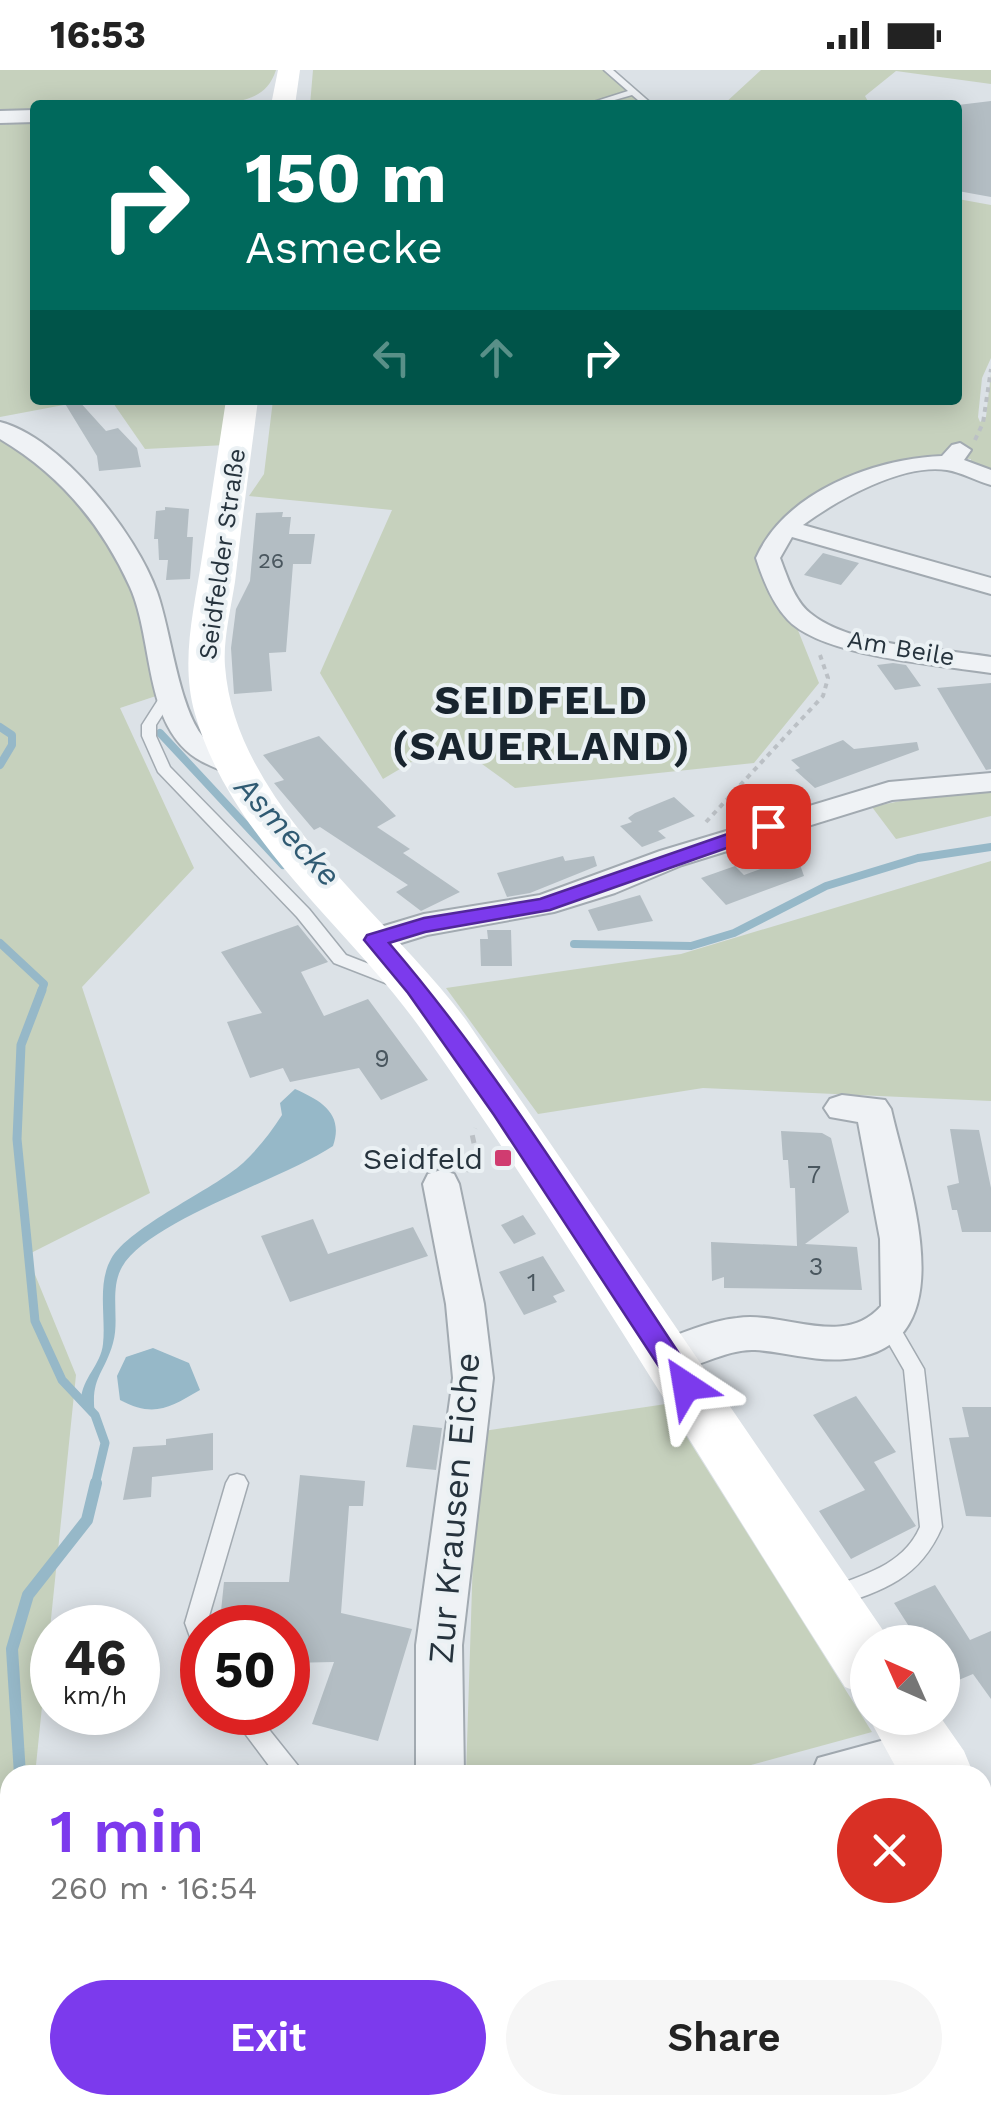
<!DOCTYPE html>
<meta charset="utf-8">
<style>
body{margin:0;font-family:"Work Sans",sans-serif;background:#f6f6f6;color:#222;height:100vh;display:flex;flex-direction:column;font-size:38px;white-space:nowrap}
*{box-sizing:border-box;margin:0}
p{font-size:32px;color:#767676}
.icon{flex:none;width:55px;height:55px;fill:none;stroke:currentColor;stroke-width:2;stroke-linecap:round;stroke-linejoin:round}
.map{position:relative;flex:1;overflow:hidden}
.panel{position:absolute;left:0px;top:1695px;width:992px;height:350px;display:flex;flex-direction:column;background:#fff;border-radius:30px 30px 0 0;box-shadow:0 5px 25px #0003}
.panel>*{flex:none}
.banner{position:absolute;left:30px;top:30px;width:932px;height:305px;border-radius:10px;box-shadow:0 5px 25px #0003;background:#00695c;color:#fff;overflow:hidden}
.needle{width:65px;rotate:315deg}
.controls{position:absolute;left:850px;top:1555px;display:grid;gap:20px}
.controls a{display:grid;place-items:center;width:110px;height:110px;border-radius:50%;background:#fff;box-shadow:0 5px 25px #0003;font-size:50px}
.speed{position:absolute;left:30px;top:1535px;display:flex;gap:20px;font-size:50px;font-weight:700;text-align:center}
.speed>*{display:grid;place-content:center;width:130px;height:130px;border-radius:50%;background:#fff;box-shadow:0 5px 25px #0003;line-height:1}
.speed small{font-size:25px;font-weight:400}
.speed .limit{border:15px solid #d22;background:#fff;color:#111}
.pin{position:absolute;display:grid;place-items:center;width:85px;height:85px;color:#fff;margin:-42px;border-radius:20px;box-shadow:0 5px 15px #0006}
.me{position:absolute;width:110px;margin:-55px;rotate:327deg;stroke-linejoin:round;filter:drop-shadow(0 0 8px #0008)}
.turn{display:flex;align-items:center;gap:35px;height:210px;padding:0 50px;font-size:45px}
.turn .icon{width:130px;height:130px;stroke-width:2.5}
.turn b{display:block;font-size:70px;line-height:85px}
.lanes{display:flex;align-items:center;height:95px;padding:0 50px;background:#0003;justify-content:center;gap:50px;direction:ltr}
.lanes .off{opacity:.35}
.round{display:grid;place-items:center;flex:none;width:105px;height:105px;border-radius:52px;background:#f6f6f6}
.headline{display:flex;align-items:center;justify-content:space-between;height:170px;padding:0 50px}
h1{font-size:60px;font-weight:600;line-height:75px;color:#7c3aed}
.button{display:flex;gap:20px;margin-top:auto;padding:20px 50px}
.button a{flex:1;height:115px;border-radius:60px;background:#7c3aed;color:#fff;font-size:40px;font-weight:600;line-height:115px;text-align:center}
.button a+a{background:#f6f6f6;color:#222}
.status{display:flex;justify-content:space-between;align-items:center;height:70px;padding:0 50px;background:#fff;direction:ltr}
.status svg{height:28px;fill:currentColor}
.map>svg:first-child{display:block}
.green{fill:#c6d1bd}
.water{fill:#96b8c8}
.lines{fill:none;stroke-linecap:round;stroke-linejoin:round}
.stream-far2{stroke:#96b8c8;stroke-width:8}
.stream-far1{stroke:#96b8c8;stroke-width:9}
.stream{stroke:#96b8c8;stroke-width:12}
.building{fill:#b3bdc3}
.service-casing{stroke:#a2aab1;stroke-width:3}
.minor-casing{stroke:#a2aab1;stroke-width:4}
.tertiary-casing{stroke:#a2aab1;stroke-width:4}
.path-far1{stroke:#bbc0c5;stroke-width:4;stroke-dasharray:5 5;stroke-linecap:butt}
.path{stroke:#bbc0c5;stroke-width:5;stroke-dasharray:8 8;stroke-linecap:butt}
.service{fill:#eff2f5;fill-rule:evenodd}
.minor{fill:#eff2f5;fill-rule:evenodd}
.tertiary{fill:#eff2f5;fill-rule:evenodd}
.secondary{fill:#fff;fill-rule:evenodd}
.route{fill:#7c3aed;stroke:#51269a;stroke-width:2.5}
.poi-dot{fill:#d03c70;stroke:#ebf1f4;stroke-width:4}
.labels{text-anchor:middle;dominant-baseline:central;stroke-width:8;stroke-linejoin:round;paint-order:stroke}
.far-number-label{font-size:22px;fill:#49565e}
.far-street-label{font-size:25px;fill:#26333d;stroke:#ebf1f4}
.number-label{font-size:25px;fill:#49565e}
.poi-label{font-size:30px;fill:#26333d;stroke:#ebf1f4;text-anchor:end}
.water-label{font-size:32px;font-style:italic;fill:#2f5a72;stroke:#ebf1f4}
.near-street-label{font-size:35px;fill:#26333d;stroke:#ebf1f4}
.district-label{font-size:40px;font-weight:bold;letter-spacing:2.5px;fill:#18242e;stroke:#ebf1f4}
</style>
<div class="status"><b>16:53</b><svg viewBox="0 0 49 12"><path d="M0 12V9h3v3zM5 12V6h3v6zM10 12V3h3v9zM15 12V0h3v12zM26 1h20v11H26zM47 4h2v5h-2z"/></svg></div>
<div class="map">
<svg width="991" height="2045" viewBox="0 0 991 2045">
<rect width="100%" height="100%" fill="#dce2e7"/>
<path class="green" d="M0,0H276C269,21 257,27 236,32L35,35V42L0,44Z
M313,0H604L643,35H310Z
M761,0H991V14L896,1L865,26L870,35H723Z
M35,49V330H90L0,347V50Z
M958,129L991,135V288L982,308L978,347L980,352L986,347L991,303V410L969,399L971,389L936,387L907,392L764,475L819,613L754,693L515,718L449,670L383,709L320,603L392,440L249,426L264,404L273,330H958Z
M111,330H232L226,375L145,379Z
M0,365L61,406L133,510L165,623L120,638L194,798L82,917L150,1123L27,1185L76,1305L35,1705H10V1736L0,1741Z
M971,716L991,717V746L896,769L872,737Z
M991,791V1031L703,1018L538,1044L446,918L681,884Z
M666,1334L872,1662L714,1705H466L477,1362Z"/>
<path class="water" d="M295,1019C322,1031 344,1044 333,1076C284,1109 149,1150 122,1197C109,1220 120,1249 113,1273C104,1305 90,1307 95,1345L81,1330C82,1308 101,1295 103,1274C106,1247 97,1214 111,1189C130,1156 213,1120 243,1093C258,1079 271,1062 282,1045L280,1033Z
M153,1278L189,1293L200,1320C169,1338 154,1348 120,1330L117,1306L126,1287Z"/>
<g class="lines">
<path class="stream-far2" d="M0,657L12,665V675L0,695
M160,663L283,795
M0,873L44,914L41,922
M574,874L691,876L734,863L826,816L918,788L991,777"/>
<path class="stream-far1" d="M42,920L21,975L17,1069L35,1251L62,1310L95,1345L105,1373L95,1415"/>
<path class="stream" d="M20,1705L12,1579L28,1525L87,1450L96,1413
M247,2035L252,2045"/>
</g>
<path class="building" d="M991,31V127L958,121V35Z
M66,330H78L106,361L118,358L137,378L141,397L99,401L97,386L64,332Z
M165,437L189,439L187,467H193L190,509L166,510L168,490H159L158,469H154L156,441L165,440Z
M283,442L282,447H291L289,464H315L311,494H293L286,582L269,583L272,621L234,624L231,578L236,539L250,511L256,443Z
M823,483L859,493L841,515L804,505Z
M893,593L906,595L921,616L895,620L877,595Z
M991,613V699L986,700L937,618Z
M319,666L396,746L377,757L410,779L403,783L460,822L421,841L396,822L408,815L320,757L314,760L274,713L284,710L263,685Z
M843,670L854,679L917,672L919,680L815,718L795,700L800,698L791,690Z
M674,727L695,746L658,761L666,768L642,777L620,756L632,752L628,748L635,743Z
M563,786L565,791L594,786L597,796L530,823L507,827L497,803Z
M797,786L804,806L726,835L701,808L735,796L744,805Z
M640,825L653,851L598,861L588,840Z
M298,855L328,892L301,902L324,946L368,929L428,1010L381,1030L359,998L290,1012L283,998L250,1008L227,952L262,943L221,882Z
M487,860H511L512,896H481L480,869H488Z
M950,1059L979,1060L991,1118V1162H962L957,1140H952L947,1116L959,1113Z
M781,1061L822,1063L831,1068L849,1142L805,1174L857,1177L862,1220L724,1218V1207L712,1211L711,1172L797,1176L795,1118H790L788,1090H783Z
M523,1145L536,1164L514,1174L501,1155Z
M313,1149L328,1184L413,1157L428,1186L290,1232L261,1166Z
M543,1186L565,1221L553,1226L557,1232L524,1245L499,1202Z
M856,1326L896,1382L874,1392L916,1456L851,1489L819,1441L865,1420L813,1345Z
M962,1337H991V1447L966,1446L949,1368L969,1367Z
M413,1355L442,1358L436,1400L406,1397Z
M213,1363V1400L152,1407L151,1427L123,1430L133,1377L166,1375V1369Z
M300,1405L365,1411L363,1436H349L341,1543L412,1559L378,1671L312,1654L334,1592L288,1593V1558H269L270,1549H253V1541H221L224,1512H289Z
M935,1515L970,1570L991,1561V1629L973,1604L942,1617V1572H919L894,1533Z"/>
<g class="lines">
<g class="service-casing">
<path id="service" d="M604,0H613L653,35H644L632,25L597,35H584L628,21Z
M170,618L177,622L156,655V666L170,697L309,839L346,885L400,906L402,910L400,914H388L334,893L297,847L158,702L142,666V655L165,619Z
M888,1247L895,1249L924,1299L942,1457C920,1508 884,1521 834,1536L826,1533L823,1526L826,1519C862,1505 903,1496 920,1457L904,1300L878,1255L881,1249Z
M237,1404L244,1406L248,1413L207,1553L209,1558H202V1581L194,1578L185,1553L226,1413L230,1406Z
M229,1642H255L299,1697L303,1705H276Z"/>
</g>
<g class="minor-casing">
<path id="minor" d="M0,352C61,367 137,465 157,522C171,561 178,636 203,667C212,678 230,683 243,689L247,695L243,701C229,705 220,700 207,694C142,665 155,572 130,517C101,453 59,404 0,369Z
M960,373L971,380L964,390L991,400V415C976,411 961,402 947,400C902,393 837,430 803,455L991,508V524L792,467L780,488C787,506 794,530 810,543C851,577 939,578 991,587V603C941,595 823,587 788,550C772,533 763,510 756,488C785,422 873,389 942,386L952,375Z
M991,703V721L892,730L682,795L615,823L554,842L427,865L375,881L364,878L359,870L364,862L424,844L540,825L660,781L889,712Z
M842,1025L885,1030L891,1039C908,1115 970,1278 846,1289C815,1292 785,1282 755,1280C720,1278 685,1309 653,1298L647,1286L653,1274C680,1264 708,1251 737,1248C785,1241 843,1279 881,1236L880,1169L858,1052L830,1047L824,1038L830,1029Z
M441,1100L454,1104L459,1114L484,1234L493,1308L462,1575L464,1705H416V1575L453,1308L446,1234L423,1114L428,1104Z
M925,1659L942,1665L949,1682L942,1699L926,1705H811L818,1688Z
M10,1943V1997L0,2001V1947Z
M539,2035H593L595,2045H541Z"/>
</g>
<g class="tertiary-casing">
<path id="tertiary" d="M35,40V52L0,53V41Z"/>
</g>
<path class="path-far1" d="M975,370L983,353L991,299
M706,752L823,626L828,608L820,585"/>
<path class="path" d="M466,1101L477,1087L472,1064L475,1058"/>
<use href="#service" class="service"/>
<use href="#minor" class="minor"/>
<use href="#tertiary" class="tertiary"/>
<path class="secondary" d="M278,0H300L295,35H271Z
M226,330H258C250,391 242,451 235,512C231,538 223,569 225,596C235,735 388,844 466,950L891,1572H868V1626L845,1617C705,1398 573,1174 423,962C349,857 232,772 195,644C180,592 194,540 202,487C210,435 218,382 226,330Z
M869,1648H941L964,1681L974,1705H900Z
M982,1735L991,1739V1818L982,1815Z"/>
</g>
<path class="route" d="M768,750L777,756L775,761L550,840L425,862L389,873C504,1007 597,1162 696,1309L699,1316L696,1324L686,1328L677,1324L494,1045L408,923L364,870L367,865L424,848L540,829Z"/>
<rect class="poi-dot" x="493" y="1078" width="20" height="20" rx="5"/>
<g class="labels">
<g class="far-number-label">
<text x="271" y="490">26</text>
</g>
<g class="far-street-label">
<text transform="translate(222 484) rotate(-82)">Seidfelder Straße</text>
<text transform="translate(901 578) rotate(10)">Am Beile</text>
</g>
<g class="number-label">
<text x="382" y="988">9</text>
<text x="814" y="1104">7</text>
<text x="816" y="1196">3</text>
<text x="532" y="1212">1</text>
</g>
<g class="poi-label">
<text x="483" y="1088">Seidfeld</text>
</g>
<g class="water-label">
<text transform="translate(288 761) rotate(47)">Asmecke</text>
</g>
<g class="near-street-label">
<text transform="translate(454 1438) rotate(-85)">Zur Krausen Eiche</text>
</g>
<g class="district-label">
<text x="542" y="630">SEIDFELD<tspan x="542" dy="46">(SAUERLAND)</tspan></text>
</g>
</g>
</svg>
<div class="controls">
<a><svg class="needle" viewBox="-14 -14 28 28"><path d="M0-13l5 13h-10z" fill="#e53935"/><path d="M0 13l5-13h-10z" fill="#767676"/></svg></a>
</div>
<div class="speed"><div>46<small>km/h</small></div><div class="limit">50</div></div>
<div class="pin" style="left:768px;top:756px;background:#d93025"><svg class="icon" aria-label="arrive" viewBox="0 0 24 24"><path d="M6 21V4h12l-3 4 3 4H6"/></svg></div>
<svg class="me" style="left:686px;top:1316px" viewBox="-20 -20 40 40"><path d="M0-17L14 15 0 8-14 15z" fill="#7c3aed" stroke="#fff" stroke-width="4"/></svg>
<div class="banner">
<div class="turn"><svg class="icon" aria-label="right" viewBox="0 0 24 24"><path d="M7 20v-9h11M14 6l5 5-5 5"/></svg><div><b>150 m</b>Asmecke</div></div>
<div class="lanes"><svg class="icon off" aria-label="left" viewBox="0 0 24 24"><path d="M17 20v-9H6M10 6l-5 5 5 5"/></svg><svg class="icon off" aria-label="ahead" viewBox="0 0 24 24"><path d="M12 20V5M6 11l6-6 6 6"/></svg><svg class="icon" aria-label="right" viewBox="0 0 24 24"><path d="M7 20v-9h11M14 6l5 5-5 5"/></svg></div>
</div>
<section class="panel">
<div class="headline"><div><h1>1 min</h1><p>260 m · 16:54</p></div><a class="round" style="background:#d93025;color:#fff"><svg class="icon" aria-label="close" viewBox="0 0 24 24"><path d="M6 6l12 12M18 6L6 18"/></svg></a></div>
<div class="button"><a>Exit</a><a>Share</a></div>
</section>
</div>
